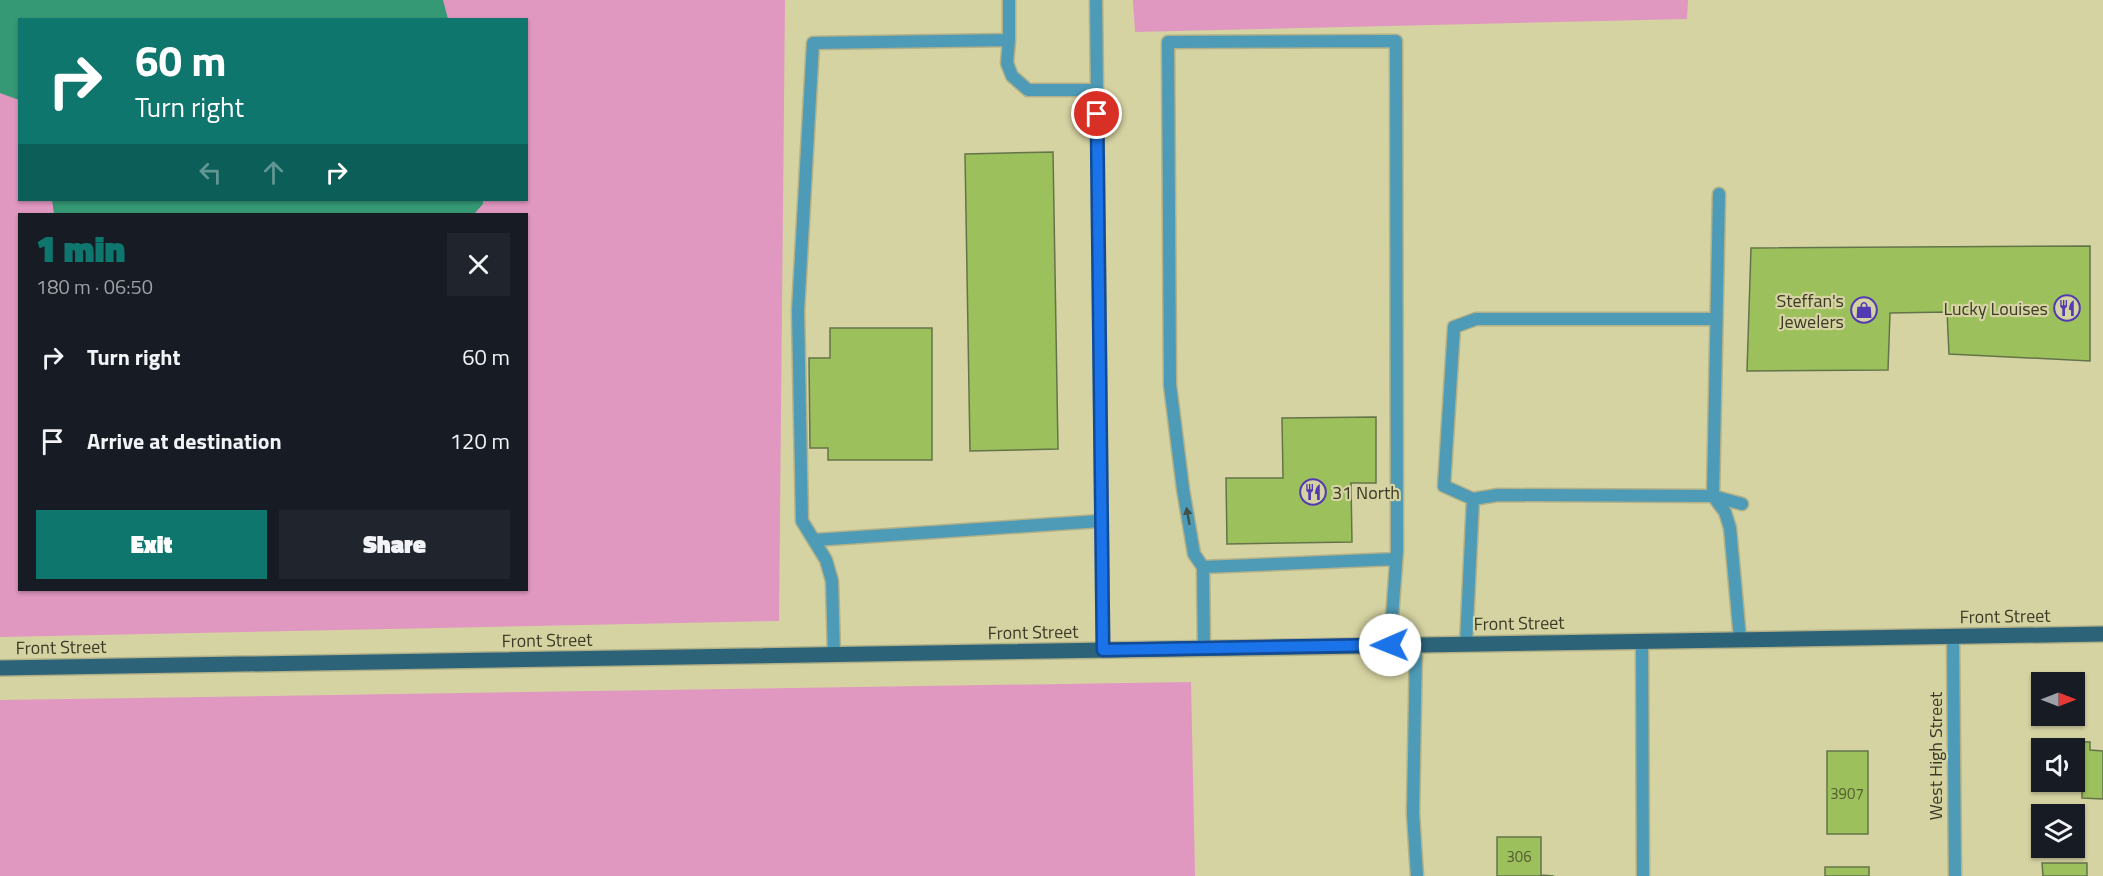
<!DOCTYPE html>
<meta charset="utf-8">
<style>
body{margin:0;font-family:"Titillium Web",sans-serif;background:#20242c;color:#f1f3f6;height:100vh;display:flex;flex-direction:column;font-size:22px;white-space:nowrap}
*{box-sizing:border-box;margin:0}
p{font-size:20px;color:#9ea1a6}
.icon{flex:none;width:33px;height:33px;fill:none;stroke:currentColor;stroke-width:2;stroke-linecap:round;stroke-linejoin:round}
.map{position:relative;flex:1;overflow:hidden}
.sheet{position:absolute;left:18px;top:213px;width:510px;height:378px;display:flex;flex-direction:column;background:#171b24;border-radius:0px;box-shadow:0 2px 4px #0004}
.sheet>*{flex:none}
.guide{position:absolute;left:18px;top:18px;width:510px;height:183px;border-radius:0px;box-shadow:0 2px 4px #0004;background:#0f766e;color:#fff;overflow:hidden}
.needle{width:39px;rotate:90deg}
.fabs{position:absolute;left:2031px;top:672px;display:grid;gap:12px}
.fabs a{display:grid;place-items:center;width:54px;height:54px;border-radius:0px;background:#171b24;box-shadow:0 2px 4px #0004;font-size:30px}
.pin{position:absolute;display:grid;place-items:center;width:51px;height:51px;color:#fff;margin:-26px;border:3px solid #fff;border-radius:50%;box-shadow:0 2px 6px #0007}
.me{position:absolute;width:66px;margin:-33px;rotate:269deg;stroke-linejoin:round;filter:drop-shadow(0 0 4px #0008)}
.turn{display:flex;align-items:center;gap:21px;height:126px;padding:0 18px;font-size:27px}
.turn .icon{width:78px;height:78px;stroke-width:2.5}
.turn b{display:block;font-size:42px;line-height:51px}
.lanes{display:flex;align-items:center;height:57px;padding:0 18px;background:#0003;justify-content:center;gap:30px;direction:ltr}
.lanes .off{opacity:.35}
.round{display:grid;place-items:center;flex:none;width:63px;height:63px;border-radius:0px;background:#20242c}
.head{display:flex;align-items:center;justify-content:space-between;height:102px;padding:0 18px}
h1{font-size:36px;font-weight:800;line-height:45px;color:#0f766e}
.action{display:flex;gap:12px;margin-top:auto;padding:12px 18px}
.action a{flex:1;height:69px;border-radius:0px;background:#0f766e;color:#fff;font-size:24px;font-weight:800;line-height:69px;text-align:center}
.action a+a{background:#20242c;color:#f1f3f6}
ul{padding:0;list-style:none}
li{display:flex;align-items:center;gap:18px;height:84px;padding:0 18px}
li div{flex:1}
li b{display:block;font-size:22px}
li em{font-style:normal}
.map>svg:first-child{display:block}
.green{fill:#e097c0;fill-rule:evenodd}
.water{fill:#369975}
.building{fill:#9cc05b;stroke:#64744a;stroke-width:1.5}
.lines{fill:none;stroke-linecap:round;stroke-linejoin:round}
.lane-casing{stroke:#b3b187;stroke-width:15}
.street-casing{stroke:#b3b187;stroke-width:15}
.primary-casing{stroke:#b3b187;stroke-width:18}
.lane{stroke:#4e9bb8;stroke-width:12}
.street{stroke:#4e9bb8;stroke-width:12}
.primary{stroke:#2c6378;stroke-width:15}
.oneway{fill:#40524a}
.route-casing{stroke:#114b97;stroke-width:15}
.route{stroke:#1a73e8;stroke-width:10}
.labels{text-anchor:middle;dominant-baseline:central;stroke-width:4.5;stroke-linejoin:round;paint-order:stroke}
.number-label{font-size:15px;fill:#535c33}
.poi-label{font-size:18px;fill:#3b3a26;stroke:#d5d3a2;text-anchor:end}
.street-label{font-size:18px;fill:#3b3a26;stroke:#d5d3a2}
</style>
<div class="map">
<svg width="2103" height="876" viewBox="0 0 2103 876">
<rect width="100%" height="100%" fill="#d5d3a2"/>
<path class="green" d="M0,0H785L779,621L0,637ZM20,20H526V200H20ZM20,214H526V590H20Z
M1133,0H1688L1687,19L1135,32Z
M1191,682L1195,876H0V700Z"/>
<path class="water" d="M0,0H443L448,19L20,20L19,100L0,93Z
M52,200H483V204L474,214H54Z"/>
<path class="building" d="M1053,152L1058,449L970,451L965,154Z
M2090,246V361L1949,354L1947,312L1890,313L1888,370L1747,371L1751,248Z
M830,328H932V460H828V448H810L809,358H830Z
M1376,417V483H1351L1352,542L1227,544L1226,478H1283L1282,418Z
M2047,741L2090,742V750L2103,751V799L2082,798V791L2046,790V782H2074V748H2046Z
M1827,751H1868V834H1827Z
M1497,837H1541V875L1554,876H1497Z
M2042,863H2087V876H2043Z
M1825,867H1869V876H1825Z"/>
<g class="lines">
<g class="lane-casing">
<path id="lane" d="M1096,0L1103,650
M1009,40L1007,63L1012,76L1028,90H1097
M1719,194L1713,496L1742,504
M1473,499L1498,495L1713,496L1725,512L1730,528L1740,639
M814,540L1101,521
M1203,567L1396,559
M1642,641L1643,876
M1466,644L1473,499L1444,486L1454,327L1476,319H1716
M1416,645L1413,813L1417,876
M1204,648L1203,567L1194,554L1183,489L1170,385L1168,42L1396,41L1397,550L1390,645
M834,655L832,581L826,560L802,521L798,311L813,43L1009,40V0"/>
</g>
<g class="street-casing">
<path id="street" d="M1953,636L1955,876"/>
</g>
<g class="primary-casing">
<path id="primary" d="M0,668L2103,634"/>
</g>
<use href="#lane" class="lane"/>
<use href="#street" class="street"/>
<use href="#primary" class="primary"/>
</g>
<defs><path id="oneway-solid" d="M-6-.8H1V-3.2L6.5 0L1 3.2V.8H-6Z" transform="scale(1.5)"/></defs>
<use class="oneway" href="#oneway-solid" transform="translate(1188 516) rotate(-100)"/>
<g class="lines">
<g class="route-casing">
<path id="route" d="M1097,114L1103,650L1390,645"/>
</g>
<use href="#route" class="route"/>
</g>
<defs>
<g id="restaurant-ring" transform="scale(1.35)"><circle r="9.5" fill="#d5d3a2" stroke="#523bb2" stroke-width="1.5"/><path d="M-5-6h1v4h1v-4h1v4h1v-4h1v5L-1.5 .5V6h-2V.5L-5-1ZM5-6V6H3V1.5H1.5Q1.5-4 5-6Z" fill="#523bb2"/></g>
<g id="shop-ring" transform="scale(1.35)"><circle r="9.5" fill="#d5d3a2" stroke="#523bb2" stroke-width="1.5"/><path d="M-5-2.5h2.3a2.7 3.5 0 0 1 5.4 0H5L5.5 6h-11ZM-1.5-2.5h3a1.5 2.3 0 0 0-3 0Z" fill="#523bb2"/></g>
</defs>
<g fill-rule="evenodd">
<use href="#restaurant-ring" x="2067" y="308"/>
<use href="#shop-ring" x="1864" y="310"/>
<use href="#restaurant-ring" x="1313" y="492"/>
</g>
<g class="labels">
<g class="number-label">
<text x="1847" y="793">3907</text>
<text x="1519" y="856">306</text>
</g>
<g class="poi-label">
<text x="1844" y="300">Steffan's<tspan x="1844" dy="21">Jewelers</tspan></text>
<text x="2048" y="308">Lucky Louises</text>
<text x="1332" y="492" text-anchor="start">31 North</text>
</g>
<g class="street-label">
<text transform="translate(2005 616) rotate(-1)">Front Street</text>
<text transform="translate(1519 623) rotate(-1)">Front Street</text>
<text transform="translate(1033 632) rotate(-1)">Front Street</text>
<text transform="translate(547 640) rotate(-1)">Front Street</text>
<text transform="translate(61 647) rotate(-1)">Front Street</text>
<text transform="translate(1935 756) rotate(-90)">West High Street</text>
</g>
</g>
</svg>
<div class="fabs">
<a><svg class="needle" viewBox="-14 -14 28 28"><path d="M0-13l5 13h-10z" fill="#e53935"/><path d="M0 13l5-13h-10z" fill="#9ea1a6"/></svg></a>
<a><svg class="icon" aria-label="sound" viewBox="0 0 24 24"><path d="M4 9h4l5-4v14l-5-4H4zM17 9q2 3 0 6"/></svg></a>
<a><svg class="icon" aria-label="layers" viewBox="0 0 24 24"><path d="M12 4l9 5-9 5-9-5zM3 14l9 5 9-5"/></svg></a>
</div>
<div class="pin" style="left:1097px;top:114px;background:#d93025"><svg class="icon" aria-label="arrive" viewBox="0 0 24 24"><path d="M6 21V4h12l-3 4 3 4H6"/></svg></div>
<svg class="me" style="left:1390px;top:645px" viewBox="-20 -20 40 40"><circle r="19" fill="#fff"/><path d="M0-13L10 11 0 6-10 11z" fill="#1a73e8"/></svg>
<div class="guide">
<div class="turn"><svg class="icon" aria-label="right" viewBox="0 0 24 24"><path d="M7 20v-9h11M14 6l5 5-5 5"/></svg><div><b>60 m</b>Turn right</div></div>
<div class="lanes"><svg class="icon off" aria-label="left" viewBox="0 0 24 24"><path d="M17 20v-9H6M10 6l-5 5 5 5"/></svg><svg class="icon off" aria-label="ahead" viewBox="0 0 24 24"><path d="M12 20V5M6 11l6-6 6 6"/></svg><svg class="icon" aria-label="right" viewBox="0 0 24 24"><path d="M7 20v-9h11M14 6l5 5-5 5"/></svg></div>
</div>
<section class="sheet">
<div class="head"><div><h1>1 min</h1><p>180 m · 06:50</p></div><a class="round"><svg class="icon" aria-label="close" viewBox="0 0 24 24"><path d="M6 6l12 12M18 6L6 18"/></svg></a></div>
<ul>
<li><svg class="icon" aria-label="right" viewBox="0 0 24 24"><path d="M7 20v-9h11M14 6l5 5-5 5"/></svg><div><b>Turn right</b></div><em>60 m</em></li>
<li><svg class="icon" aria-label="arrive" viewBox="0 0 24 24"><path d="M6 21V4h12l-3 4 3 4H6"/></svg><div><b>Arrive at destination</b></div><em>120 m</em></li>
</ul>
<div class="action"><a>Exit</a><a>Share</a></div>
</section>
</div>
